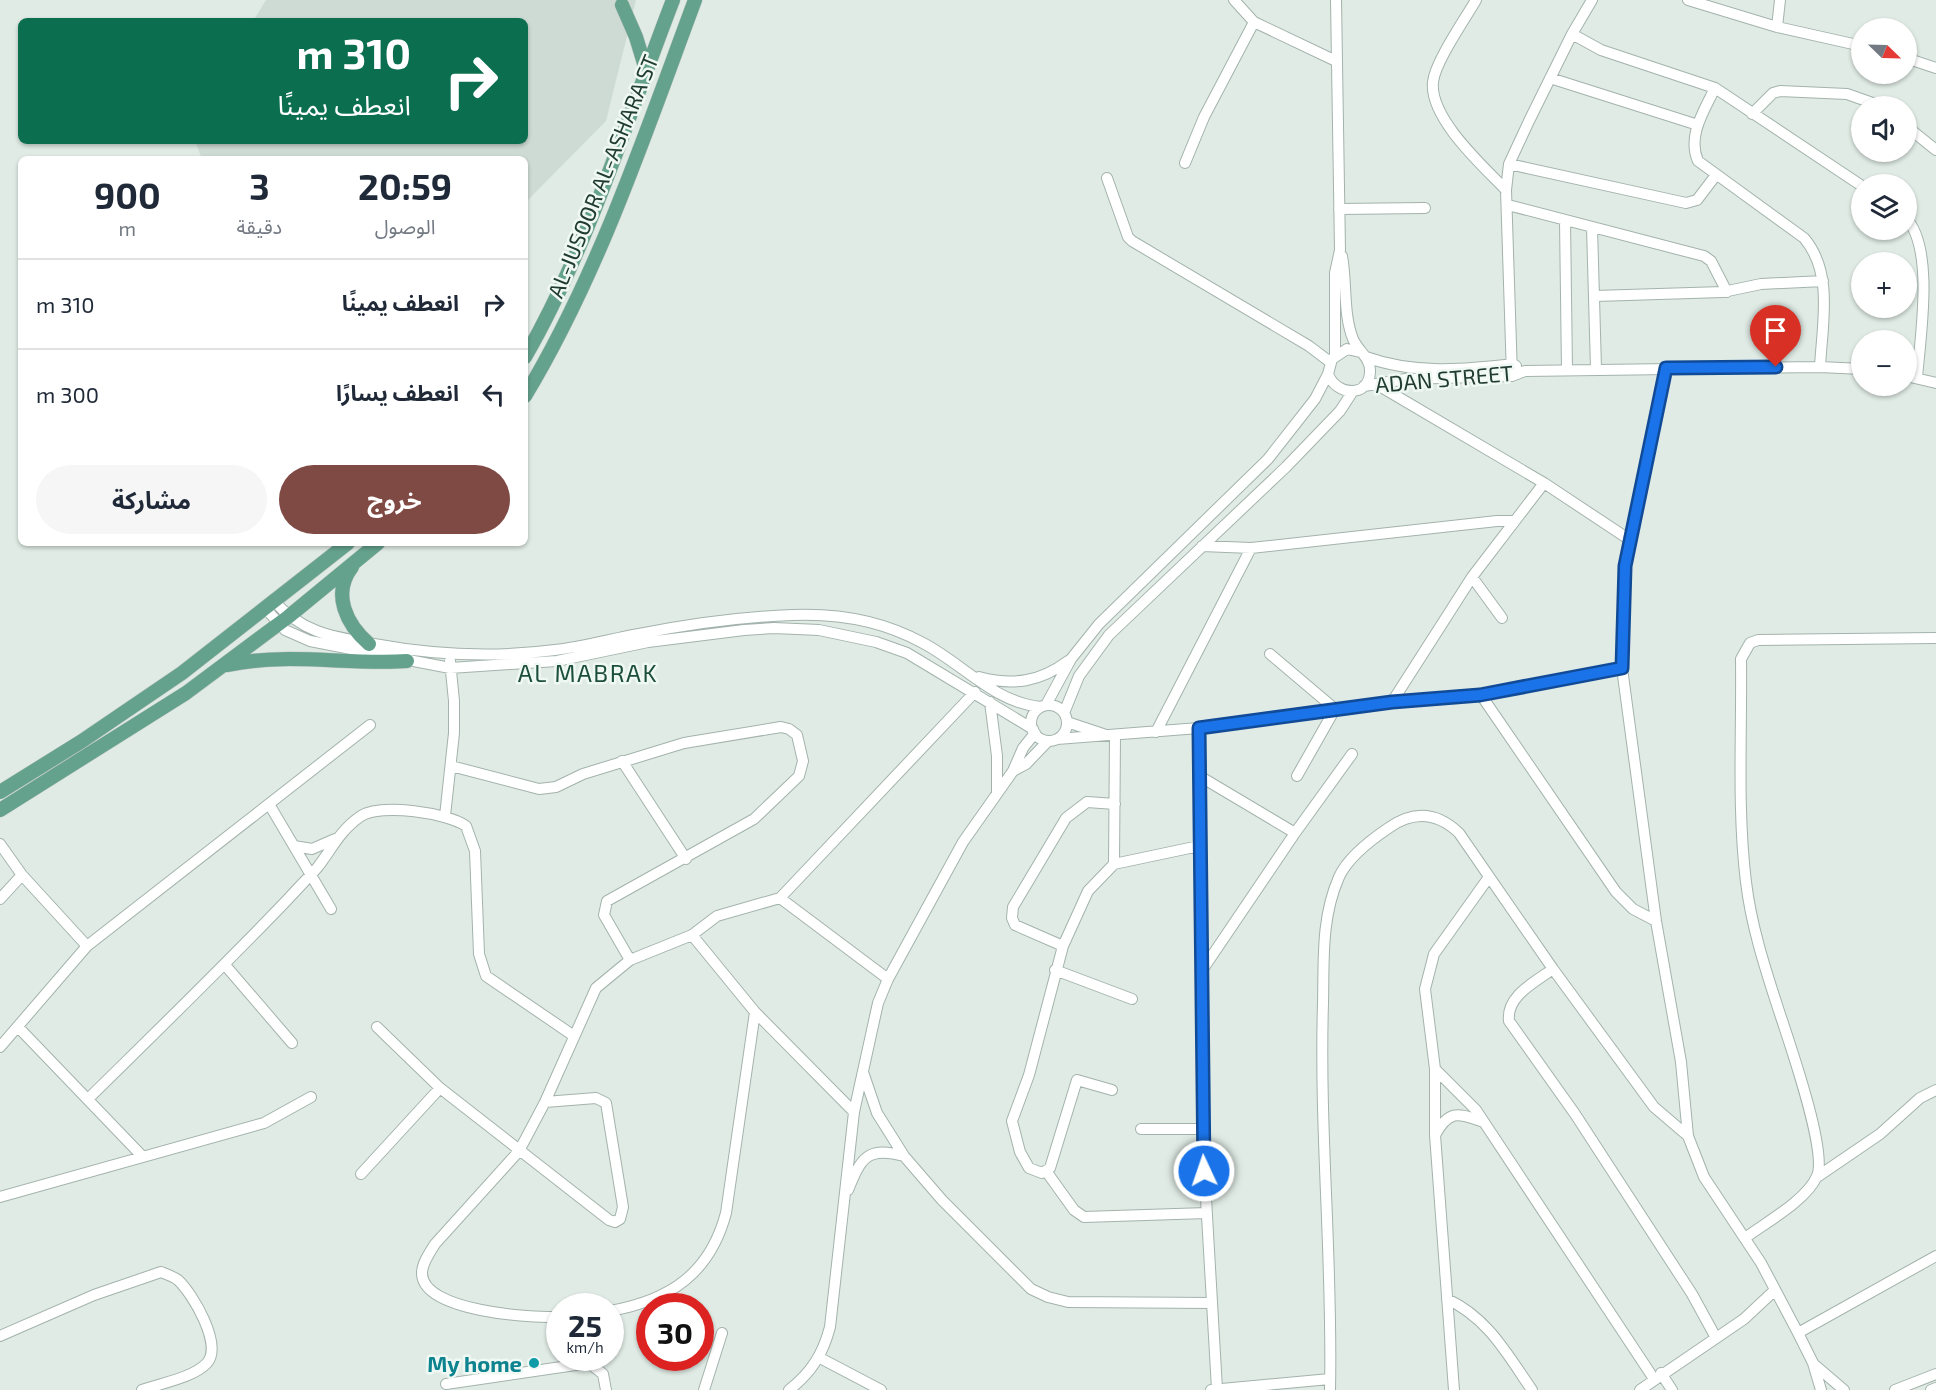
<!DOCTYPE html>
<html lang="ar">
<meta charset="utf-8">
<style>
body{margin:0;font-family:"Exo 2","Noto Sans Arabic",sans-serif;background:#f6f6f7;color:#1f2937;direction:rtl;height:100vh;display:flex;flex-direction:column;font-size:22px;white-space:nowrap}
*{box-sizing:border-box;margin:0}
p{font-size:20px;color:#747a83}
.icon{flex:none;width:33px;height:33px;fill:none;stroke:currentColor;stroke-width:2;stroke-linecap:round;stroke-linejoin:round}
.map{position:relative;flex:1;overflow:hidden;direction:ltr}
.panel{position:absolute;left:18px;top:156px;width:510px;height:390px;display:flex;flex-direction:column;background:#fff;border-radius:9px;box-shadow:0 2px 4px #0004;direction:rtl}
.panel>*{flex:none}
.guide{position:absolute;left:18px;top:18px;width:510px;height:126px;border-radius:9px;box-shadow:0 2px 4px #0004;direction:rtl;background:#0b6e4f;color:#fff;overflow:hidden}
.needle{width:39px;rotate:113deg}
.fabs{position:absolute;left:1851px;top:18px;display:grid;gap:12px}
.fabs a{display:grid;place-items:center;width:66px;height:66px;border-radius:50%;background:#fff;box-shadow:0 2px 4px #0004;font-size:30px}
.speed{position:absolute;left:546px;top:1293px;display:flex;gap:12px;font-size:30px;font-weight:700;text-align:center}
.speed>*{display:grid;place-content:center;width:78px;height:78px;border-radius:50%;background:#fff;box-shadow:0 2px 4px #0004;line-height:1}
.speed small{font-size:15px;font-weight:400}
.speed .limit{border:9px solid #d22;background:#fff;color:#111}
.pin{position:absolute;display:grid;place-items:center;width:51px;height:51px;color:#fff;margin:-62px -26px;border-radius:50% 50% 50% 0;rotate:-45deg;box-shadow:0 0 6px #0007}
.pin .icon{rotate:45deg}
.me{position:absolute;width:66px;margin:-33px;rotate:357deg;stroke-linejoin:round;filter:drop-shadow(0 0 4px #0008)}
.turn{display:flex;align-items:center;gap:21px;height:126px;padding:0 18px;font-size:27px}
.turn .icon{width:78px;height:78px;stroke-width:2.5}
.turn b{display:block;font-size:42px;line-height:51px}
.eta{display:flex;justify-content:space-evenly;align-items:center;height:102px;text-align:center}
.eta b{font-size:36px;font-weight:700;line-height:42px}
.primary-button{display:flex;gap:12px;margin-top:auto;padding:12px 18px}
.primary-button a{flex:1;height:69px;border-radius:36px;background:#7f4944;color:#fff;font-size:24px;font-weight:700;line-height:69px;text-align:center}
.primary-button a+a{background:#f6f6f7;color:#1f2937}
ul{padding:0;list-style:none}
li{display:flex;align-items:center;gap:18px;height:90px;padding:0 18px;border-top:2px solid #e0e1e3}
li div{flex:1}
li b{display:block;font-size:22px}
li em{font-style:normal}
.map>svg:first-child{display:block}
.built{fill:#cedbd4}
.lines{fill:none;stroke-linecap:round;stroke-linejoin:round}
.minor-casing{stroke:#a3b3ac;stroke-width:12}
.major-casing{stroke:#c1c8c6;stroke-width:15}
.minor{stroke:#fff;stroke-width:10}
.major{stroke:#64a28d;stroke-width:14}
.route-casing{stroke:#114b97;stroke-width:15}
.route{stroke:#1a73e8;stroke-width:10}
.culture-dot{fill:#0f9aa8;stroke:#f0f8f4;stroke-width:2}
.labels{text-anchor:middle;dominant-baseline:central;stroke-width:5;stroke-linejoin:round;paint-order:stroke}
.street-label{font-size:22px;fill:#203c32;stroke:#f0f8f4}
.culture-label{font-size:22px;font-weight:bold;fill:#0d838f;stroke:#f0f8f4;text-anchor:end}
.neighbourhood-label{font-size:24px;letter-spacing:1.5px;fill:#1c4e3e;stroke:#f0f8f4}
</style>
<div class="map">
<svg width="1936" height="1390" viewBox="0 0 1936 1390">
<rect width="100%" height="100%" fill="#e0ebe5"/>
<path class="built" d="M266,0H636L606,121L525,203V159H202L195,141H525V21H253Z"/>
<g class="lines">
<g class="minor-casing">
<path id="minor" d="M1234,0L1254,22L1336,61
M1476,0C1465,19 1435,62 1433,82C1429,118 1483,166 1506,190
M1688,0L1777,27L1862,46
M1777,27L1780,0
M1572,34L1601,50L1715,88L1862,186
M1906,58L1936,68
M1550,78L1698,125
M1715,88C1704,111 1687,136 1698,161L1804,238C1834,273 1822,325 1820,367
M1752,114L1773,93L1780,91L1847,94L1881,106
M1906,126L1936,150
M1185,163L1204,117L1254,22
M1509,164L1686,203L1697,200L1716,175
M1107,178L1128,237L1132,241L1309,346L1330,362
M1508,205L1704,256L1711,261L1727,292
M1339,209L1425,208
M1906,218C1935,249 1920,338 1917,378
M1565,221L1567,370
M1592,227L1596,369
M1342,256C1347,283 1343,314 1353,339C1358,351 1371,358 1370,372C1369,398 1336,396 1328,374L1332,359L1347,349L1360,352
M1595,296L1723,292L1761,284L1823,281
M1335,355V273L1340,250L1336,0
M1366,357C1412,374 1464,370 1513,364L1516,366
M1666,368L1625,565L1622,668L1656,921L1681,1062L1688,1136L1704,1177L1761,1263L1798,1333L1813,1363L1821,1390
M1512,376L1506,190L1509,164L1529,121L1572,34L1592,0
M1906,376L1936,383
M1376,384L1544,483L1630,540
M1364,386L1406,379L1512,376L1525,371L1820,367L1862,369
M1202,546L1251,548L1497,521H1513
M1472,577L1502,618
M273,600C302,633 333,637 374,644C434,655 494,658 555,650C583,647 611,639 639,634C689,624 741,617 792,615C838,613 883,621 923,643C963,664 995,703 1041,707
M265,608L285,630L310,641L450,668L557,661L648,642L744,630L774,628L819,630L876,642L907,653L1033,729
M1270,654L1335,709L1297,776
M979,677C1013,686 1040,682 1068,661
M1481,695L1616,892L1633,909L1656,921
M990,702L997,756V794
M1392,702L1472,577L1544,483
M1046,705L1071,659L1099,624L1268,459L1315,399L1328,374
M1031 723a18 18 0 1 1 36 0a18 18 0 1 1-36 0Z
M1064,713L1079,676L1109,635L1286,467L1340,411L1353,391
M1067,722L1106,735
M1199,728L1201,777L1199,846L1203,969L1202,1129L1217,1389
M1156,732L1251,548
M1057,739L1199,728L1392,702L1481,695L1622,668
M622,761L686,859
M451,766L539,789L556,787L583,774L684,743L781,727L789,729L797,735L803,761L799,776L754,819L607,901L604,915L630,960
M1013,771L1026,764L1048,741
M1201,777L1295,833
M269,804L331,909
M445,816L454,733V701L450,661
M0,844L22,875L87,946
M294,846L312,849L335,839
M1114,864L1199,846
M780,898L975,692
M0,899L22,875
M692,935L755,1012L854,1112
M1063,946L1015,925L1012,918L1013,907L1066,818L1087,802L1115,804
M225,965L292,1043
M1203,969L1295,833L1352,754
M1553,969C1535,982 1506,996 1509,1021L1575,1114L1692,1294L1715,1336
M1055,970L1132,999
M18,1027L142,1156
M377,1027L440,1088L609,1220L615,1222L620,1219L623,1207L606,1103L596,1098L545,1102
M0,1047L87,946L370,725
M1435,1069L1476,1110L1654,1379
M863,1072L877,1113L904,1156L942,1200L1031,1289L1048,1297L1068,1302L1212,1303
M1112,1090L1077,1080L1050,1168L1042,1173L1029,1168L1020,1152L1012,1121L1029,1075L1063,946L1088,891L1114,864L1115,736
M89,1098C156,1032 224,966 289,898C298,888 308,878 317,868C332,849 340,830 361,816C381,803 448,813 466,826L475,851L479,954L486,976L574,1036
M1141,1129H1202
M1435,1135C1450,1108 1459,1114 1484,1122
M1046,1171L1074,1210L1084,1217L1207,1213
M361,1174L440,1088
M1817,1177L1880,1134L1920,1098L1936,1090
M848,1190C861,1158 867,1146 904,1156
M0,1197L264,1123L311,1097
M1745,1238C1765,1223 1807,1200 1817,1176C1828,1151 1787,1036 1777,1005C1764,965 1751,924 1746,882C1737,808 1742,734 1741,659L1750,643L1758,640L1936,638
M1447,1299C1488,1318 1507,1354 1532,1390
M610,1311C671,1300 710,1273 726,1213L755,1012
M560,1317C533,1318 422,1312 422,1273C422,1263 430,1252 435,1244L519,1151L545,1102L596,988L630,960L692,935L717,916L780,898L888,979
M1798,1333L1936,1256
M0,1336L94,1295L161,1272C166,1274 174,1277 178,1280C193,1294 223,1345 207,1363C193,1378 161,1383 142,1390
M820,1358L881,1390
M1816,1366L1844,1390
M1661,1373L1672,1390
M446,1384L589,1363L603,1374L606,1390
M704,1390L722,1333
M789,1390C811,1373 823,1354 830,1327L854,1112L878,1003L888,979L963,842L1013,771L1023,748L1035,733
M1211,1390L1330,1379
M1330,1390C1333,1261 1319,1132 1323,1003C1324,960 1321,918 1339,877C1348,857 1372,839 1390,827C1415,810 1438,813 1459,833L1553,969L1654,1107L1688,1136
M1454,1390L1435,1135V1069L1425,989L1434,954L1489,877
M1640,1390L1744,1319L1775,1290
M1895,1390L1936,1374
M1931,1390L1936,1388"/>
</g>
<g class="major-casing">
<path id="major" d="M622,5L636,37L646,70
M525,357C587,250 628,116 673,0
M525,396C599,273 645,134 695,0
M352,567C331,594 347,625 369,644
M228,665C287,652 347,665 407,661
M0,792L82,741L182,673L348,543
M0,810L186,693L288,617L378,543"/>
</g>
<use href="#minor" class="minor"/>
<use href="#major" class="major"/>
</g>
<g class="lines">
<g class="route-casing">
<path id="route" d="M1204,1171L1199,728L1392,702L1480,695L1622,668L1625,566L1666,368L1776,367"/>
</g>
<use href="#route" class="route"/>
</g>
<circle class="culture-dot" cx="534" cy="1363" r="6"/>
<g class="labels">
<g class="street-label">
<text transform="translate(602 176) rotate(-68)">AL-JUSOOR AL-ASHARA ST</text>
<text transform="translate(1444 378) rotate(-5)">ADAN STREET</text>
</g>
<g class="culture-label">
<text x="522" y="1363">My home</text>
</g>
<g class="neighbourhood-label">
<text x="588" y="672">AL MABRAK</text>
</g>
</g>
</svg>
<div class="fabs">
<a><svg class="needle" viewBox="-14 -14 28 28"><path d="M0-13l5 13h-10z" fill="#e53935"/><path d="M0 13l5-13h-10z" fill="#747a83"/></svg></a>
<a><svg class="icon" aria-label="sound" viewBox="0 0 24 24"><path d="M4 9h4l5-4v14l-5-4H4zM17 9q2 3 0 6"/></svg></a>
<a><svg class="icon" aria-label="layers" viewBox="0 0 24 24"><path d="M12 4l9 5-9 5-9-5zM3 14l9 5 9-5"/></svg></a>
<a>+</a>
<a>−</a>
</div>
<div class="speed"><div>25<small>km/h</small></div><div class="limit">30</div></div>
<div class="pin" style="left:1776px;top:367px;background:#d93025"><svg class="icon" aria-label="arrive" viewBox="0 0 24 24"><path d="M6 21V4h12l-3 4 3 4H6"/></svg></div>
<svg class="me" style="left:1204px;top:1171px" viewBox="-20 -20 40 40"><circle r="17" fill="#1a73e8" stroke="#fff" stroke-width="3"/><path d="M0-11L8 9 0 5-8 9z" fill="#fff"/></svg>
<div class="guide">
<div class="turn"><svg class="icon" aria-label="right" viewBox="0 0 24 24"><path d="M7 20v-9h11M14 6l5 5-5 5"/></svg><div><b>310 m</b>انعطف يمينًا</div></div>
</div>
<section class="panel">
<div class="eta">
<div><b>20:59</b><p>الوصول</p></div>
<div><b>3</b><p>دقيقة</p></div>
<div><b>900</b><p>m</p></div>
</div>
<ul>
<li><svg class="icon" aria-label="right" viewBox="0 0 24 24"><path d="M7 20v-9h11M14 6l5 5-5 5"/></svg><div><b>انعطف يمينًا</b></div><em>310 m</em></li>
<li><svg class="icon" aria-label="left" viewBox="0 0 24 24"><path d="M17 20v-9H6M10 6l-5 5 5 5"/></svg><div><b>انعطف يسارًا</b></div><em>300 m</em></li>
</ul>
<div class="primary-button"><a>خروج</a><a>مشاركة</a></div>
</section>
</div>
